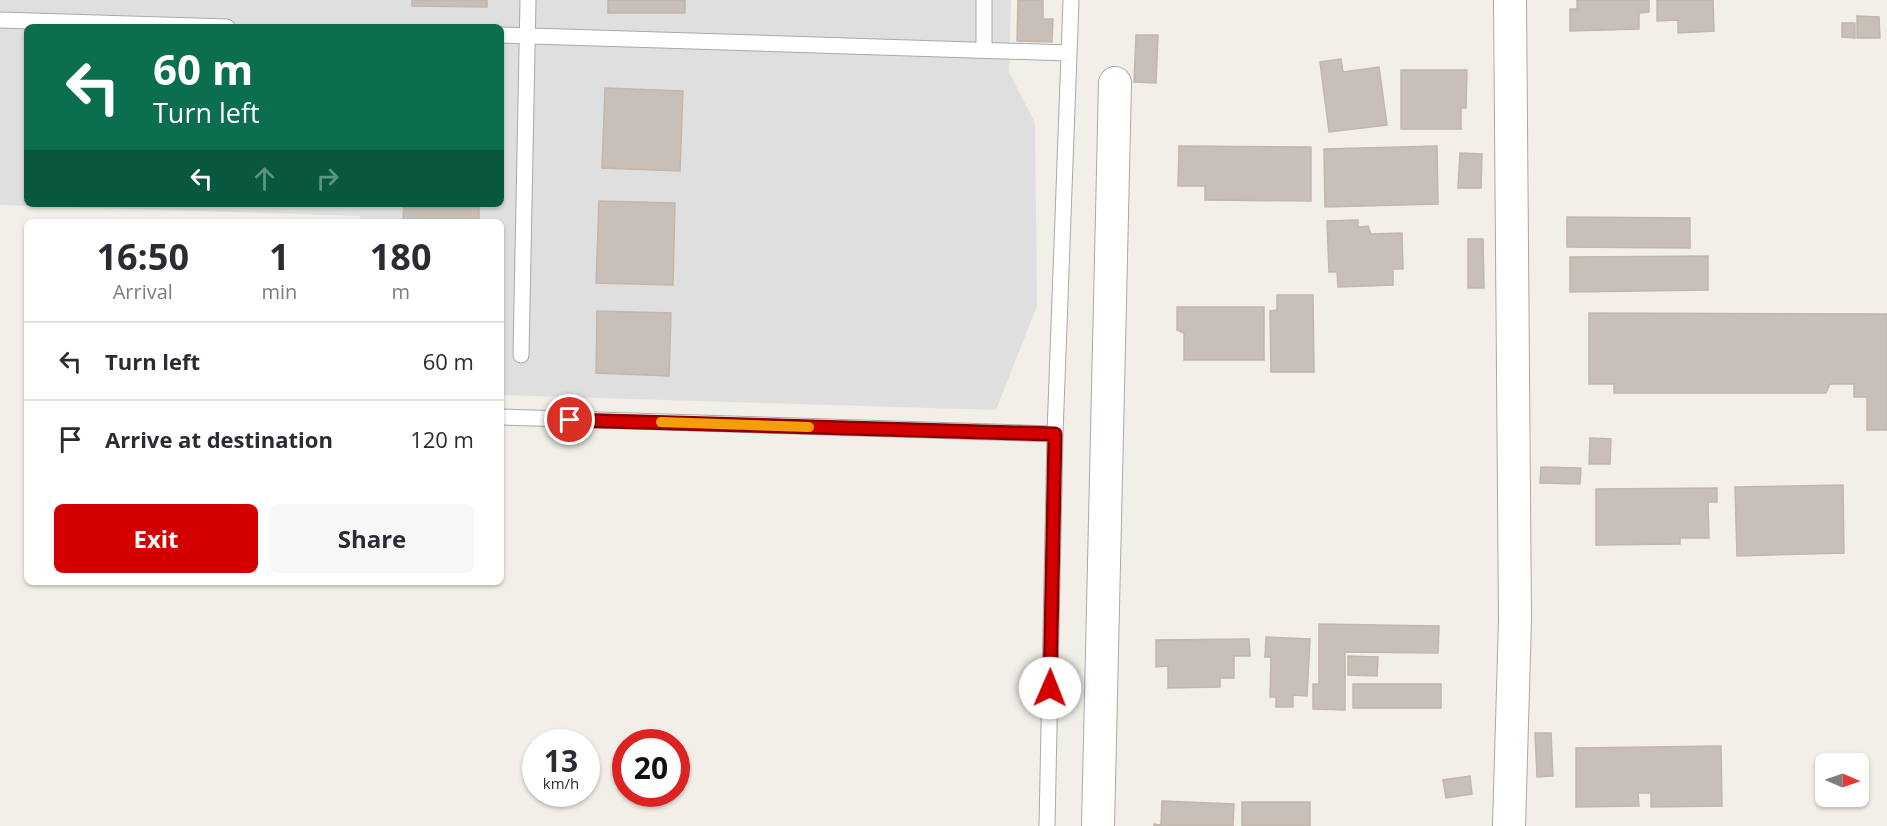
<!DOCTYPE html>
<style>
body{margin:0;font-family:"Open Sans",sans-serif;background:#f7f7f7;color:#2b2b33;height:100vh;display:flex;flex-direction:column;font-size:22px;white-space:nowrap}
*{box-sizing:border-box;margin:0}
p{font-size:20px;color:#7c7c81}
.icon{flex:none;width:33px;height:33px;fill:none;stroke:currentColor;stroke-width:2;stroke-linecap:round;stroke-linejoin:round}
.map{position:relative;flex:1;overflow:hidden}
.drawer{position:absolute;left:24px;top:219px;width:480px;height:366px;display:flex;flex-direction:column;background:#fff;border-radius:9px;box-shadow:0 2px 4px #0004}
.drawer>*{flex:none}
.banner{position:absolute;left:24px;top:24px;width:480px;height:183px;border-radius:9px;box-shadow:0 2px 4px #0004;background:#0b6e4f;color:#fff;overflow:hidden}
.needle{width:39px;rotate:92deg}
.fabs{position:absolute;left:1815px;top:753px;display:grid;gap:12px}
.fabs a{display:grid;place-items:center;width:54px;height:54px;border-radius:9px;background:#fff;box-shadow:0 2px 4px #0004;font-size:30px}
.speed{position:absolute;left:522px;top:729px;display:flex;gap:12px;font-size:30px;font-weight:700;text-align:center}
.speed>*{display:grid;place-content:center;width:78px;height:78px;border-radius:50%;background:#fff;box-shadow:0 2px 4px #0004;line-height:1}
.speed small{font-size:15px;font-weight:400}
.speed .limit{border:9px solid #d22;background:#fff;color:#111}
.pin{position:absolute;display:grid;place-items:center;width:51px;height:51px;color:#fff;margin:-26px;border:3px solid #fff;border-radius:50%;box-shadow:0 2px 6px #0007}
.me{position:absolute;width:66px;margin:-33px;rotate:1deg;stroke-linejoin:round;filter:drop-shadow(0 0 4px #0008)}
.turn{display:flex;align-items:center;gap:21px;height:126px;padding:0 30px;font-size:27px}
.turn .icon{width:78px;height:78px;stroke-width:2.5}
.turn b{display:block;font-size:42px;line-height:51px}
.lanes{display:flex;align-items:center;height:57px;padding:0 30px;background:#0003;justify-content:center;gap:30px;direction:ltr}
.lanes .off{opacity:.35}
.eta{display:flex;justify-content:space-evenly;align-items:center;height:102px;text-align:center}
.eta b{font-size:36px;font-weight:700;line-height:42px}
.action{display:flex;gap:12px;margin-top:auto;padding:12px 30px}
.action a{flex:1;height:69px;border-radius:9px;background:#d40000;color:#fff;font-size:24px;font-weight:700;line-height:69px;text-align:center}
.action a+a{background:#f7f7f7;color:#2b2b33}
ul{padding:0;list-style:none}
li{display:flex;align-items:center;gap:18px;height:78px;padding:0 30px;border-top:2px solid #e1e1e2}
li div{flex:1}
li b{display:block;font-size:22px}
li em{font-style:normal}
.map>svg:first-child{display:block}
.residential{fill:#e0dfdf;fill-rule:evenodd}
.building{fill:#c7bfb8;stroke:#c4b6ab;stroke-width:1.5}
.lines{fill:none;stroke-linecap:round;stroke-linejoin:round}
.service-casing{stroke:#a9a9a9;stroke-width:17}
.minor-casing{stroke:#a9a9a9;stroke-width:34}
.service{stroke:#fff;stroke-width:15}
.minor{stroke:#fff;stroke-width:32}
.route-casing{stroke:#8a0000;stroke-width:15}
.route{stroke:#d40000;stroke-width:10}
.slow{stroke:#f59e0b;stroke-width:10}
</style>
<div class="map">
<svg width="1887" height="826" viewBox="0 0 1887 826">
<rect width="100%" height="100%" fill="#f2efe9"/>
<path class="residential" d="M0,0H1011L1009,72L1035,123L1037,306L996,410L501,395V222H361L360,216L0,205ZM27,27H501V204H27Z"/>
<path class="building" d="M412,0H487V7L412,6Z
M608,0H685V13H608Z
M1018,0H1043V19H1053L1052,42L1017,41Z
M1577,0H1649V12L1639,13V29L1570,31V9H1577Z
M1657,0H1713L1714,31L1678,33V20L1657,21Z
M1857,16L1879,17L1880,38H1857Z
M1842,23H1855V38L1842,37Z
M1136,35H1158L1156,83L1134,82Z
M1341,59L1343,72L1379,67L1387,125L1329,132L1320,62Z
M1401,70H1467L1466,108H1461V129H1401Z
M605,88L683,91L680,171L602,168Z
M1179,146L1311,147V201L1205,200V186H1178Z
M1437,146L1438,204L1325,207L1324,149Z
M1460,153L1482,154L1481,188H1458Z
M599,201L675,203L673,285L596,283Z
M404,204H479V222H403Z
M1567,217L1690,218V248L1567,247Z
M1358,220V227L1368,226L1371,234L1402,233L1403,269H1393V285L1338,287L1337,272H1329L1327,221Z
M1468,239H1483L1484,288H1468Z
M1708,256V290L1570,292V257Z
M1277,295H1313L1314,372H1271L1270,311L1277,310Z
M1177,307H1264V360H1184V333L1177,330Z
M597,311L671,313L669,376L596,373Z
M1589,313L1887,314V430H1867V397H1854V384H1830L1826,393H1614V384H1589Z
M1590,438L1611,439L1610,464H1589Z
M1541,467L1581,468L1580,484L1540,483Z
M1843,485L1844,553L1737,556L1735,487Z
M1717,488V502H1708L1709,538H1680V544L1596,545V489Z
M1319,624L1439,626L1438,653L1345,652V710L1313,709V684H1319Z
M1266,637L1310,639L1307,696L1293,695V707H1276V697H1270L1271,657H1265Z
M1249,639L1250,656H1234V678H1220V687L1168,688V666L1156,667V640Z
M1348,656L1378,657L1377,676L1348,675Z
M1353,684H1441V708H1353Z
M1535,733H1551L1553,776L1537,777Z
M1721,746L1722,806L1651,807V793H1638L1639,806L1576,807V748Z
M1470,776L1472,794L1446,798L1443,780Z
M1162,801L1234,804L1233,826H1154V824L1161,825Z
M1242,802H1310V826H1242Z"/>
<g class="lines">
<g class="service-casing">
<path id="service" d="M984,0V50
M0,20L227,27
M501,35L1069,53
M521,355L528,0
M501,417L1055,434
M1047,826L1055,434L1071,0"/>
</g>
<g class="minor-casing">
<path id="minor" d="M1098,826L1115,83
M1509,826L1515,620L1510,0"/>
</g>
<use href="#service" class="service"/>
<use href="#minor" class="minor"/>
</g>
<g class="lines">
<g class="route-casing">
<path id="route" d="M570,420L1055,434L1050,688"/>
</g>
<use href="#route" class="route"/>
<path class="slow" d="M661,422L809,427"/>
</g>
</svg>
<div class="fabs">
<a><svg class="needle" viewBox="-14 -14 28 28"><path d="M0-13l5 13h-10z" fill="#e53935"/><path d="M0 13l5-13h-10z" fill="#7c7c81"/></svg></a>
</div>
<div class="speed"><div>13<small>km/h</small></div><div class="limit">20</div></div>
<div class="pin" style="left:570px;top:420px;background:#d93025"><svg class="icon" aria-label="arrive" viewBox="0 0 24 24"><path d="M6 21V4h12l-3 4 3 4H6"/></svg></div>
<svg class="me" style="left:1050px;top:688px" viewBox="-20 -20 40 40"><circle r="19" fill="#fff"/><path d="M0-13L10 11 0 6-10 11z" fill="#d40000"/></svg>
<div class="banner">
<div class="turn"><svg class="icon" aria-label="left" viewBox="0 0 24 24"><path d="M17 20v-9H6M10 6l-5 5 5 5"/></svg><div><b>60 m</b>Turn left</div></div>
<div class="lanes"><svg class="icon" aria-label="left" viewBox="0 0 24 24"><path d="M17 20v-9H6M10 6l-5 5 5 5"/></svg><svg class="icon off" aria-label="ahead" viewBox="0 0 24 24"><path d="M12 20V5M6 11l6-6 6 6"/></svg><svg class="icon off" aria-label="right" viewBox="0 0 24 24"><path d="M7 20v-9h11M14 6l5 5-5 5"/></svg></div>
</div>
<section class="drawer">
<div class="eta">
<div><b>16:50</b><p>Arrival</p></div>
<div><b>1</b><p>min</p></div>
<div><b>180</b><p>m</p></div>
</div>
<ul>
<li><svg class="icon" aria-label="left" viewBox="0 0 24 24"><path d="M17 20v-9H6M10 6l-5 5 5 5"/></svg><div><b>Turn left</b></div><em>60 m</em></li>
<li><svg class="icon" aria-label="arrive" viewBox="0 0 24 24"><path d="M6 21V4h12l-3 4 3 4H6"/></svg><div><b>Arrive at destination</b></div><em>120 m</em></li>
</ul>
<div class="action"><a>Exit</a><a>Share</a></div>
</section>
</div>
